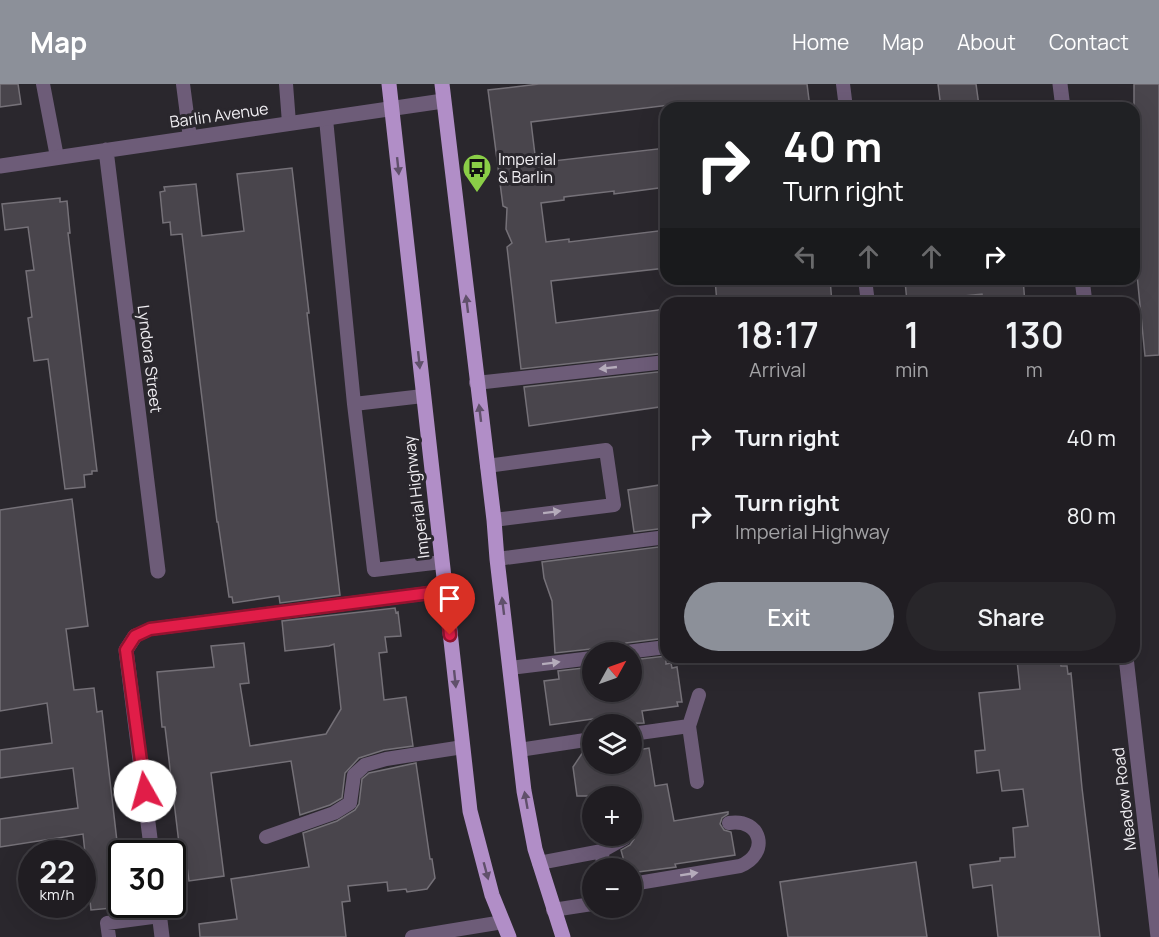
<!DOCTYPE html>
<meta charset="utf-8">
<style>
body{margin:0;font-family:Manrope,sans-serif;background:#28262a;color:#f1f3f6;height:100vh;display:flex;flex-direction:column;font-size:22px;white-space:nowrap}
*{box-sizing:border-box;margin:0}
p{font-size:20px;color:#a2a2a5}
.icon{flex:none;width:33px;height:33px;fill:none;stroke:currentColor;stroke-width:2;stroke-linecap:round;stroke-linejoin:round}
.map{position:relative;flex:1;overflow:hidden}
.side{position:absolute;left:660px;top:213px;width:480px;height:366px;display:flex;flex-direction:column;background:#201d22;border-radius:18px;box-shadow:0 6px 24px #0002,0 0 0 2px #3d3b40}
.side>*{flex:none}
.hud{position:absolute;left:660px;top:18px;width:480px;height:183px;border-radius:18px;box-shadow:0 6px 24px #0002,0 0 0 2px #3d3b40;background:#202124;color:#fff;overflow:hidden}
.needle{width:39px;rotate:50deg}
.buttons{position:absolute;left:582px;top:558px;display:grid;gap:12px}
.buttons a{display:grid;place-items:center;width:60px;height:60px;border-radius:50%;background:#201d22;box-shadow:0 6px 24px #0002,0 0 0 2px #3d3b40;font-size:30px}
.speed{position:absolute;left:18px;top:756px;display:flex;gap:12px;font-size:30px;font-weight:700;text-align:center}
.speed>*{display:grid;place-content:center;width:78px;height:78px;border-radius:50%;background:#201d22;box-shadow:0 6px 24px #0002,0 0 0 2px #3d3b40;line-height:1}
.speed small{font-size:15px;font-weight:400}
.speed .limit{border:3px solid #111;border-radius:9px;background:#fff;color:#111}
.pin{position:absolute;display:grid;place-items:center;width:51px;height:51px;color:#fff;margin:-62px -26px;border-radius:50% 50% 50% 0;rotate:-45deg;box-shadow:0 0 6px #0007}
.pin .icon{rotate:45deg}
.me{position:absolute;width:66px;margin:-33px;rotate:353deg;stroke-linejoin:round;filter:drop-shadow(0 0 4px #0008)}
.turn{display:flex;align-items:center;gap:21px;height:126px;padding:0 24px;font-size:27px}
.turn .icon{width:78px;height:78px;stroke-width:2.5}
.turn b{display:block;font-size:42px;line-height:51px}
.lanes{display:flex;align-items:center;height:57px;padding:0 24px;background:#0003;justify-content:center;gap:30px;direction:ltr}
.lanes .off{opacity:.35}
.eta{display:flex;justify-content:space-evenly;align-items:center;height:102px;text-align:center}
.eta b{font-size:36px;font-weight:600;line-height:42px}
.action{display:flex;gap:12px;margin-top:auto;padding:12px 24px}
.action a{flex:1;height:69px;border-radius:36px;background:#8c9099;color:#fff;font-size:24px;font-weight:600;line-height:69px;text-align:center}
.action a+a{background:#28262a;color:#f1f3f6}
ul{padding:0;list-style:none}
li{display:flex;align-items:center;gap:18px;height:78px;padding:0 24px}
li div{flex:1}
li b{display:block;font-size:22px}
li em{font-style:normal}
header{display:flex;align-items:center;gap:36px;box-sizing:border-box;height:84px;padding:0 30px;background:#8c9099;color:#fff}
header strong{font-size:28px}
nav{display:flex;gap:33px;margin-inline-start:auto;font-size:21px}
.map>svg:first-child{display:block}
.building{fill:#49454c;stroke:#757178;stroke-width:1.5}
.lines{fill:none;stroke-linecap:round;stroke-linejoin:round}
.lane{stroke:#6d5c78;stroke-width:14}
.street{stroke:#6d5c78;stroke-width:15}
.primary{stroke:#b18ec7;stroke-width:15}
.oneway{fill:#60506b}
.oneway2{fill:#b5acbb}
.route-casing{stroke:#92132f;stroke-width:15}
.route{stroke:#e11d48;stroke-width:10}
.labels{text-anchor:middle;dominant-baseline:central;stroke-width:6;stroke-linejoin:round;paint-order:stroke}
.street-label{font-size:16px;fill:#f0eef2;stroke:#2a272d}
.poi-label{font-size:16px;fill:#f0eef2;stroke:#2a272d;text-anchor:start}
</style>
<header>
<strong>Map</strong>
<nav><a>Home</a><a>Map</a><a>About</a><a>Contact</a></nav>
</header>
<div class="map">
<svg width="1159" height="853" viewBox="0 0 1159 853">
<rect width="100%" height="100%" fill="#2a272d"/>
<path class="building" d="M0,0H18L21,20L0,23Z
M539,0H807L810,24H695L694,18L531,38L536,79L666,64V103L614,110V107L564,113V116L541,119L546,158L569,155V158L666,146V184L551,197L556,239L666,225V269L521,285L507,163L512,159L506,145L507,124L503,122L488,6Z
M938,0H976L979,22L941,24Z
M1134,0H1159V271L1145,272L1134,160Z
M292,84L309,229H307L340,511L280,519L279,512L233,519L232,513H229L218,438H217L182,150L171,151L170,138L163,139L160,108L165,107L164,103L196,100L202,152L244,147L237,90Z
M60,114V118L67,117L70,149H68L97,387H92V390L84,391L85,403L65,405L48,275L34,277L28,234L32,233L26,187L34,186L28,143L5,146L2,120Z
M715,195H830L832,219H717Z
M920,195H1023L1025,219H984L982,210L907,218L905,197Z
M666,287V322L529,342L524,303Z
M666,400V444L634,448L628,406Z
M72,415L88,542L66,545L74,606L94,604L97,628L102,627L122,801V820L124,821L123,823L91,826L83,750L0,763V735L78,724L73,684L0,694V666L52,659L47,619L0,627V426Z
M666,462V554L626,559L618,566L599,568L591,565L555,569L552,517L544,494L542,478Z
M395,524L396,529L398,528L401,552L385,553L387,568L379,569L384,616L406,613L413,662L384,666L359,674L345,689L342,714L330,721L300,731L291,677L211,689L224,792L189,797L186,775L181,776L165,643H162L157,588L214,583L211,562L244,559L249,599L240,600L250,662L326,650L341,625L334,560L329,562L285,567L282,537Z
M666,572V580L671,579L672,584L677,583L682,618H677L678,622L642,627L644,639L602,640L607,633L550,641L544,597L559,595L558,587L592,583V608H632V576Z
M1026,573H1060L1061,582H1067L1068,590L1071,589L1082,704L1100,853H998L992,801L973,804L970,781L1000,777V774L1015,773L1013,744L1028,742L1023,705L1002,707L999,686L977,689L975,667L985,666L979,609L1020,605L1017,576L1026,575Z
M592,664V680H632V667L649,664L655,702L667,700L674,737L728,728V730L722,734L720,740L724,746L731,748L735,771L675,780L676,783L638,788L625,781L621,766L630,761L634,755L632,748V712H577L573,683L585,665Z
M416,679L430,775H432L435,794L427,805L407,808L406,805L388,807L387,798L348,802L350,817L342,818L346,853H200L199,840L237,835L231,795L309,783L303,749L337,737L355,726L359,720L362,695L369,689Z
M916,778L927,853H788L780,798Z"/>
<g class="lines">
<path class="lane" d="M43,0L57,73
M183,0L190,54
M286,0L289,39
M843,0L846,24
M326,35L354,320L374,486L442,478
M865,195L868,219
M476,299L666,278
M354,320L423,312
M487,382L606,366L614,421L494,436
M497,475L666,453
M135,552L150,545L445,507
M627,568L666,563
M510,584L592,574
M689,642L697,698
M632,650L689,642L699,611
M519,666L592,655
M266,753L334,729L350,719L354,691L365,681L386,675L463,663
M539,779L602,767
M603,784L602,767L625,754
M632,800L740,782C770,770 762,734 729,739
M553,826L592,820
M109,853L107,839L160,832
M412,853L503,838"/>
<path class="street" d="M1060,0L1063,24
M106,66L158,487
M0,82L443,17
M1082,195L1085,219
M135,552L126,566L152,770
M1126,573L1158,853
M158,820L162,853"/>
<path class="primary" d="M389,0L470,727L492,811L509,853
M442,0L494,436L497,475L524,707L535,765L563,853"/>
</g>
<defs><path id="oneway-solid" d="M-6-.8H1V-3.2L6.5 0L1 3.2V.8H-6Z" transform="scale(1.5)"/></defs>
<g class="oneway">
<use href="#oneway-solid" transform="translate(398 82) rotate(84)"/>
<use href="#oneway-solid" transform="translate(467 220) rotate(-97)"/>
<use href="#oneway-solid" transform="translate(419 276) rotate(84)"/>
<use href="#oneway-solid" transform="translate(480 329) rotate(-97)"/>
<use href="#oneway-solid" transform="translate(503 522) rotate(-97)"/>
<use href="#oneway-solid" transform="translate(455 595) rotate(84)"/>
<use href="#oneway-solid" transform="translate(526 716) rotate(-100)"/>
<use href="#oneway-solid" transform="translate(486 787) rotate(75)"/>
</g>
<g class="oneway2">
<use href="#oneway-solid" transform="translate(608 284) rotate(174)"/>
<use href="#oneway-solid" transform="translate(552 428) rotate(-7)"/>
<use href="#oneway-solid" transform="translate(551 579) rotate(-7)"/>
<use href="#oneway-solid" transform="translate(689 790) rotate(-9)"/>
</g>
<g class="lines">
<g class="route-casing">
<path id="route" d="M145,707L126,566L135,552L150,545L445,507L450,551"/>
</g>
<use href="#route" class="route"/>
</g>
<defs>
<g id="bus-pin" transform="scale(1.5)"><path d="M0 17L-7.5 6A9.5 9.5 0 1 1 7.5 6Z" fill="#8ace47" stroke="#2a272d"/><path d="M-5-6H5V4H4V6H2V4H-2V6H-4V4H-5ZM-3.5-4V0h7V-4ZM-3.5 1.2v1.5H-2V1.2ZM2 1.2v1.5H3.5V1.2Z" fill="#111"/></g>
</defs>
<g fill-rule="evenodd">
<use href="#bus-pin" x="477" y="84"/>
</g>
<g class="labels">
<g class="street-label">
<text transform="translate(219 31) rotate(-8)">Barlin Avenue</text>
<text transform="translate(150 275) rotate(83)">Lyndora Street</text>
<text transform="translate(416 413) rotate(-97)">Imperial Highway</text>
<text transform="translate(1124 715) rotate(-97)">Meadow Road</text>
</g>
<g class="poi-label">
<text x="498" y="75">Imperial<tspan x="498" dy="18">&amp; Barlin</tspan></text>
</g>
</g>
</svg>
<div class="buttons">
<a><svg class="needle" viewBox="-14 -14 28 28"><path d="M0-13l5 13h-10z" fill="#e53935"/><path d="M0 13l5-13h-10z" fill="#a2a2a5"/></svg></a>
<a><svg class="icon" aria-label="layers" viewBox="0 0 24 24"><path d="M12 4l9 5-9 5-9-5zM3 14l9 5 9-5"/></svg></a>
<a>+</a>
<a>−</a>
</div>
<div class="speed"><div>22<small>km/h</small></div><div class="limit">30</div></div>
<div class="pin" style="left:450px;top:551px;background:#d93025"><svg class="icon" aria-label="arrive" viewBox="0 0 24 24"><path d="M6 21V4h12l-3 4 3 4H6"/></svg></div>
<svg class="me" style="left:145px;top:707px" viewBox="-20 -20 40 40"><circle r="19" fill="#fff"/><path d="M0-13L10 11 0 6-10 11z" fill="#e11d48"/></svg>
<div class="hud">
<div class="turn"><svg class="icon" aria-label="right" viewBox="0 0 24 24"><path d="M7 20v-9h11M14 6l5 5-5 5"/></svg><div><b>40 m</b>Turn right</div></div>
<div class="lanes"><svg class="icon off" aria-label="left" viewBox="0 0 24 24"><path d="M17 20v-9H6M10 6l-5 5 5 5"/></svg><svg class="icon off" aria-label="ahead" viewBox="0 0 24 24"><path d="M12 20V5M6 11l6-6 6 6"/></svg><svg class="icon off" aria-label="ahead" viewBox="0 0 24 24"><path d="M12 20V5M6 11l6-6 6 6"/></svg><svg class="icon" aria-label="right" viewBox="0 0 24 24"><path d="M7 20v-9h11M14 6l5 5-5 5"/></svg></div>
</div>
<section class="side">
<div class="eta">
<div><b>18:17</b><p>Arrival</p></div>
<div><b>1</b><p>min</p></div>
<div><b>130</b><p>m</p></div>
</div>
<ul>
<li><svg class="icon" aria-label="right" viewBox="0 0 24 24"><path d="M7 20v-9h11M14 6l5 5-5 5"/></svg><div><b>Turn right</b></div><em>40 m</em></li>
<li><svg class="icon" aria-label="right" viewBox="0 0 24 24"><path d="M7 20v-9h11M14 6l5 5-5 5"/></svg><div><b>Turn right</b><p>Imperial Highway</p></div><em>80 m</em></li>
</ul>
<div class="action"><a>Exit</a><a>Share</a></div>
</section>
</div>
